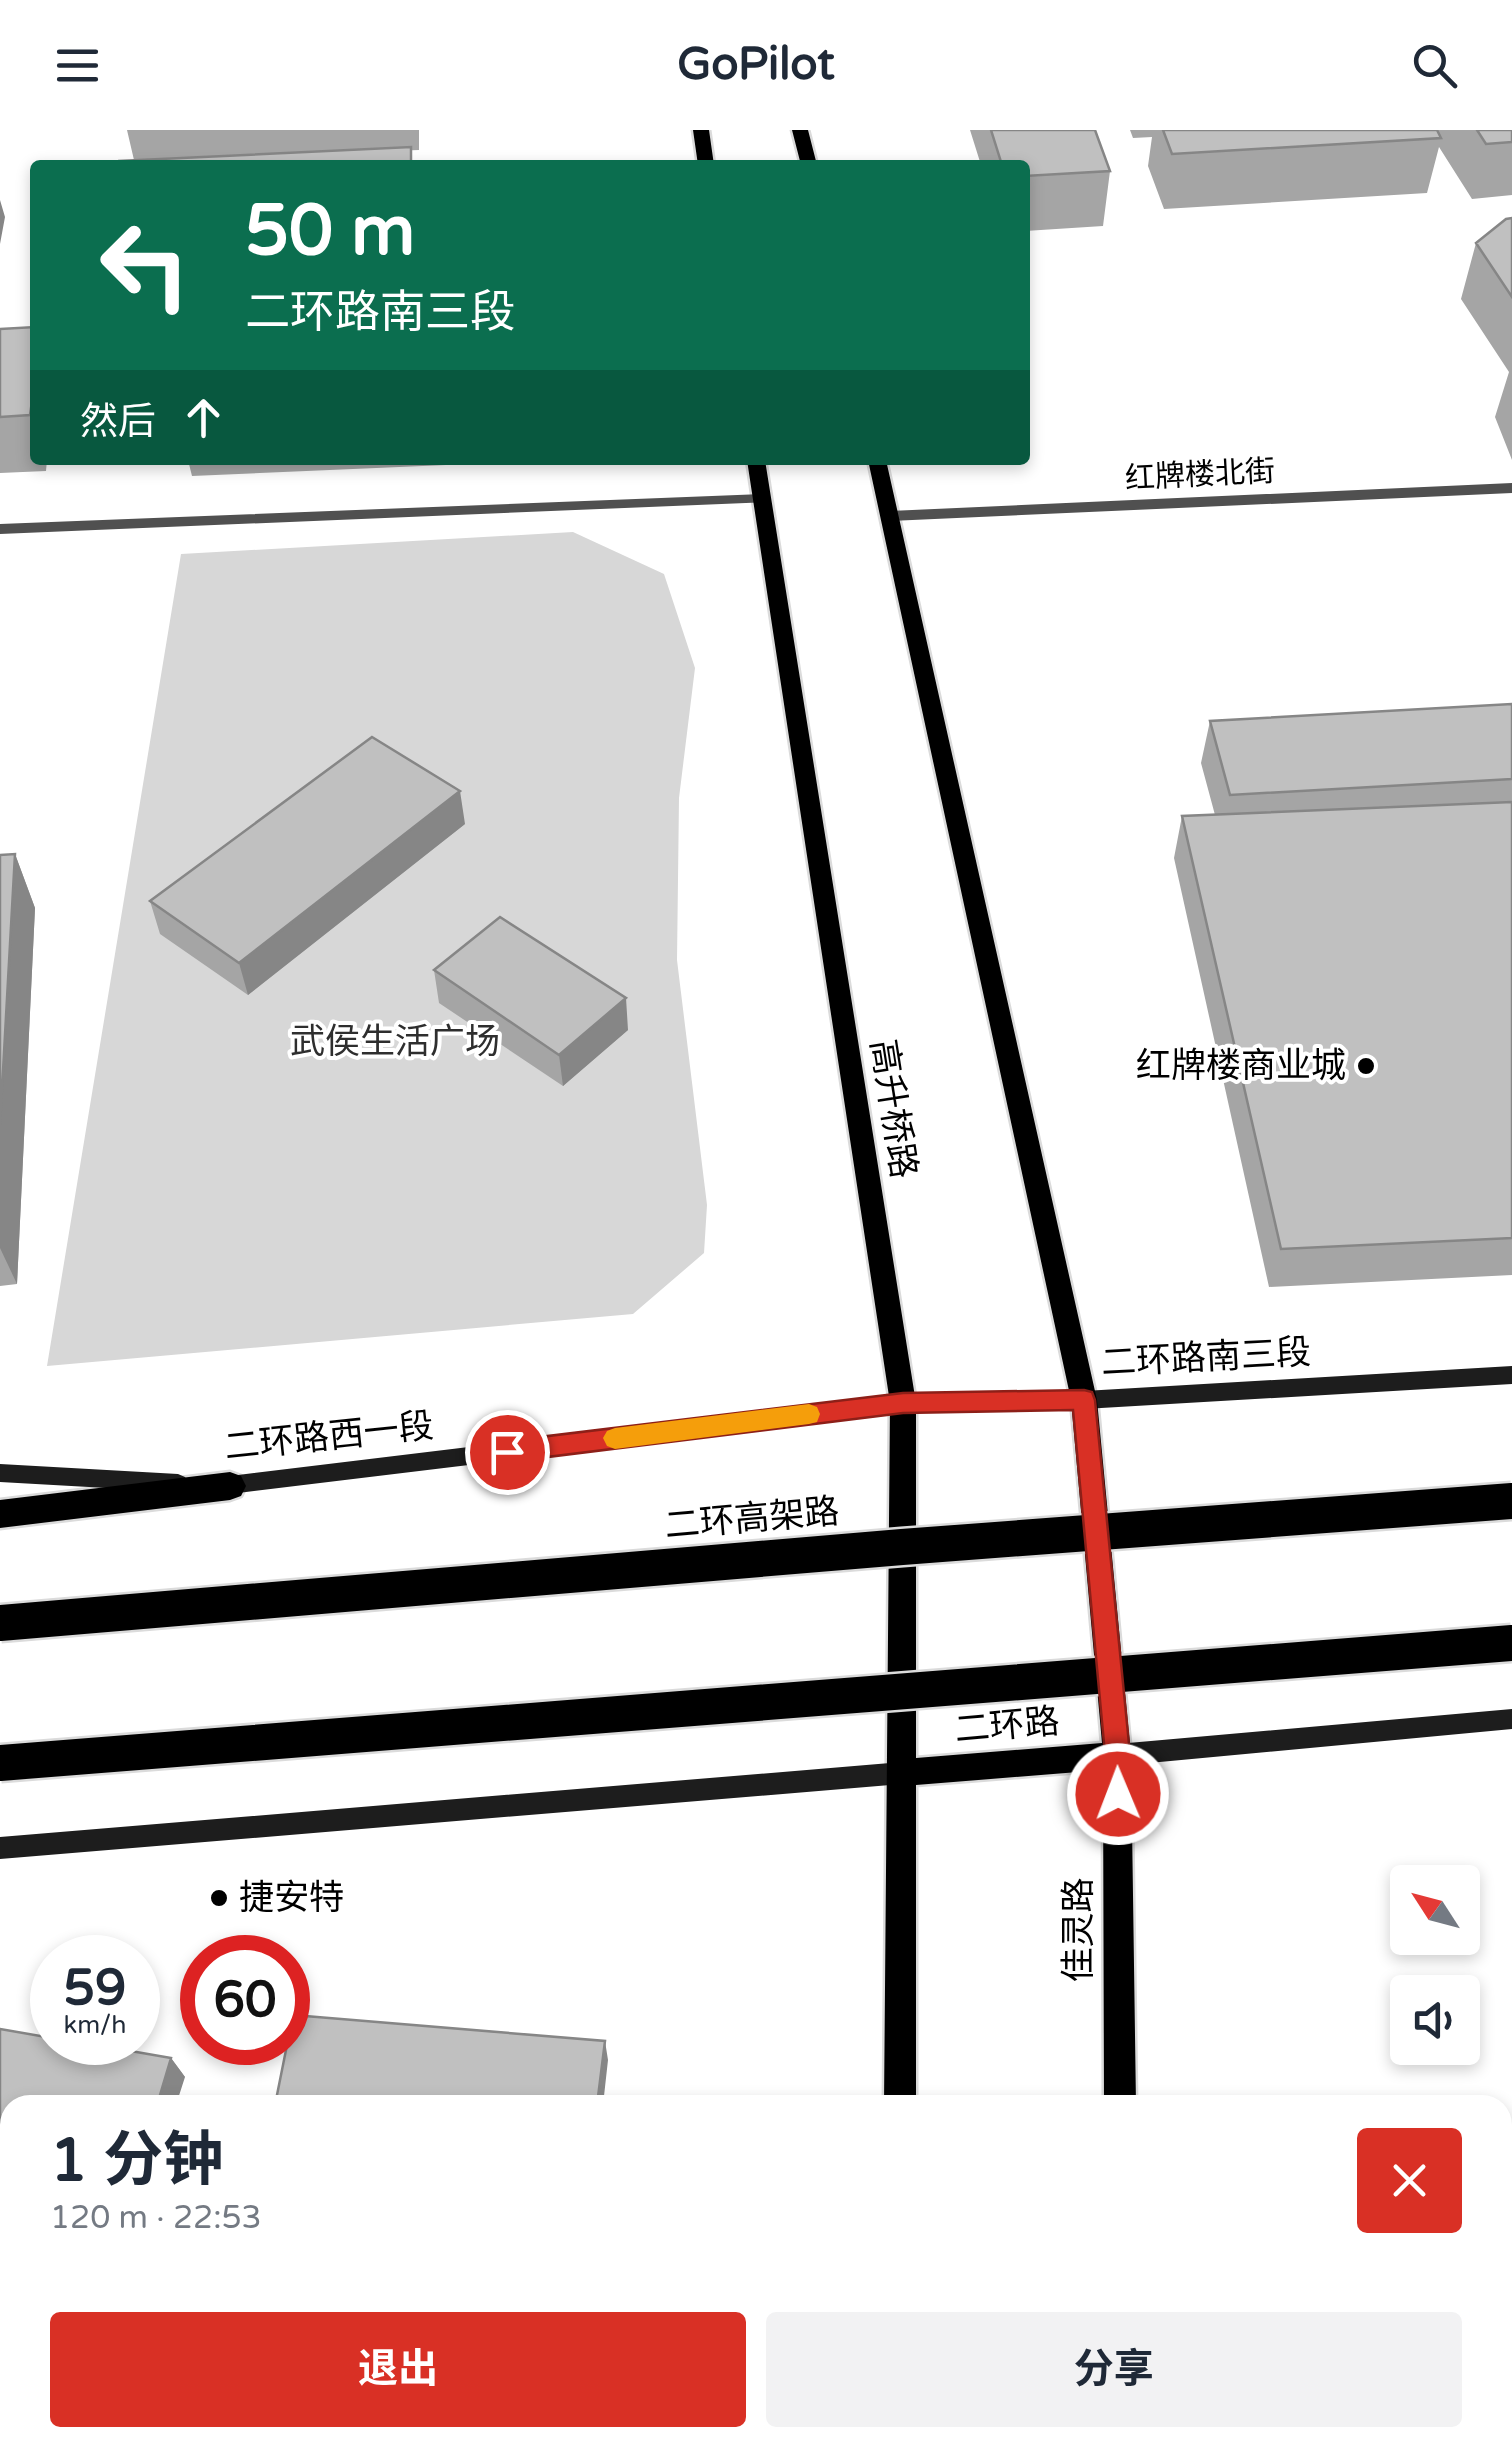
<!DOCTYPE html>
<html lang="zh">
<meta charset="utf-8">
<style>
body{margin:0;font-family:"Varela Round","Noto Sans SC",sans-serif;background:#f2f2f3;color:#1f2937;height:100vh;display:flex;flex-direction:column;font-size:38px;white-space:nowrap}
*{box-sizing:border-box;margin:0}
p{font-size:32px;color:#747a83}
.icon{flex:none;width:55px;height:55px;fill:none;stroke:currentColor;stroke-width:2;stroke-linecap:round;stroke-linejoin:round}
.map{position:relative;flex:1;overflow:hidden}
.side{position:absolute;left:0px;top:1965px;width:1512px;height:352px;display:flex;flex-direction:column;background:#fff;border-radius:30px 30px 0 0;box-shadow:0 5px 15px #0003}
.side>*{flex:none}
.guide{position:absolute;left:30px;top:30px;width:1000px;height:305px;border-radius:10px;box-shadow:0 5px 15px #0003;background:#0b6e4f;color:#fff;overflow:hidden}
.needle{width:65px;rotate:306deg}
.buttons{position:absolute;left:1390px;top:1735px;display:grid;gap:20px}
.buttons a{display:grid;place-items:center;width:90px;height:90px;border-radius:10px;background:#fff;box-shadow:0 5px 15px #0003;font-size:50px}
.speed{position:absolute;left:30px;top:1805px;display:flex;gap:20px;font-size:50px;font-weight:700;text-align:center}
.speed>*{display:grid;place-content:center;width:130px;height:130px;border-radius:50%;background:#fff;box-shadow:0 5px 15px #0003;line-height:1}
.speed small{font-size:25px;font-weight:400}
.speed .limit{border:15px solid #d22;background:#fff;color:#111}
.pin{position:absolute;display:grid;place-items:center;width:85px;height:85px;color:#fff;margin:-42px;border:5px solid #fff;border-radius:50%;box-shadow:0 2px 10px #0007}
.me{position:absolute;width:110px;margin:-55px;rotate:359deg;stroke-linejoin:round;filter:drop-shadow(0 0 8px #0008)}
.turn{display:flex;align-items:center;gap:35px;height:210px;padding:0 50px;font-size:45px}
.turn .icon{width:130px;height:130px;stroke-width:2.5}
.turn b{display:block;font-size:70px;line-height:85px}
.then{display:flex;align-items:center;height:95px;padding:0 50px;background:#0003;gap:20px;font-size:38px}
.round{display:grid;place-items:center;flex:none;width:105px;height:105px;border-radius:10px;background:#f2f2f3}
.head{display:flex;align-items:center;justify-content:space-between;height:170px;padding:0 50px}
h1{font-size:60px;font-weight:700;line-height:75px}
.button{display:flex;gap:20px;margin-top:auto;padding:20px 50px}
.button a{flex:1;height:115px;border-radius:10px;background:#d93025;color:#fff;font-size:40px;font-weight:700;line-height:115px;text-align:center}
.button a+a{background:#f2f2f3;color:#1f2937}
header{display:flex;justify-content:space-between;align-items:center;height:130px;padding:0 50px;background:#fff;font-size:45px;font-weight:700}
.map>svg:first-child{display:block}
.green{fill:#d7d7d7}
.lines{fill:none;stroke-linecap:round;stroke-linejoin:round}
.primary-casing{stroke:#dbdbdb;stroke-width:5}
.highway-casing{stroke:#dbdbdb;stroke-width:5}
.street{fill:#505050;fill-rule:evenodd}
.secondary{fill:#1d1d1d;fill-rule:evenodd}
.primary{fill:#000;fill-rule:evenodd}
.highway{fill:#000;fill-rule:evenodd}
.highway-bridge-casing{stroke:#dbdbdb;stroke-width:41;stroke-linecap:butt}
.highway-bridge{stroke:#000;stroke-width:36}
.wall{fill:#a5a5a5}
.shaded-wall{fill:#868686}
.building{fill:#c0c0c0;stroke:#868686;stroke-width:2.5}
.route{fill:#d93025;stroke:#8d1f18;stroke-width:2.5}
.slow{fill:#f59e0b}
.poi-dot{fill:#000;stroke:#fff;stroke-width:4}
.labels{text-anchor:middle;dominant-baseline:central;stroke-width:8;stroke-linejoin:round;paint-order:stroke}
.far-street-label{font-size:30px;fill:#000;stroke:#fff}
.park-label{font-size:35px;fill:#2e2e2e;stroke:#fff}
.poi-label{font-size:35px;fill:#000;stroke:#fff;text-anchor:end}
.street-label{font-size:35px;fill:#000;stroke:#fff}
</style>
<header><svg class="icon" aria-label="menu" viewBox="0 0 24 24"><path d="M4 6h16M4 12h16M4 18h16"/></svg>GoPilot<svg class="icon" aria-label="search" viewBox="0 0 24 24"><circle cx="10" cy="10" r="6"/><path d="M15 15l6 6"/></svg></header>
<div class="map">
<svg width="1512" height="2317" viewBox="0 0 1512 2317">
<rect width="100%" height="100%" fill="#fff"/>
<path class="green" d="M573,402L664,444L695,538L679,668L677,830L707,1075L704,1123L633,1184L47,1236L181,424Z"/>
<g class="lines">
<g class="primary-casing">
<path id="primary" d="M693,0H709L714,35H698Z
M792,0H808L817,35H801Z
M747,330H765L916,1273V1628L1102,1613L1071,1270L868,330H886L1097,1270L1131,1625L1136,1975H1104L1103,1640L916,1655V1975H884L890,1273Z
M881,2308H915V2317H881Z
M1105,2308H1139V2317H1105Z"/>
</g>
<g class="highway-casing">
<path id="highway" d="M230,1342L241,1346L246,1356L241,1366L230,1370L0,1398V1370Z"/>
</g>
<path class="street" d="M1512,353V363L890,391L882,386L890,381Z
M763,364L771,369L768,372L0,404V394Z"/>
<path class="secondary" d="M1512,1236V1254L1084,1279L903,1282L222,1365L215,1363L211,1356L215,1349L222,1347L903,1264L1084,1261Z
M0,1334L178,1344L185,1347L189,1353L185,1359L178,1362L0,1352Z
M1512,1579V1599L1117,1636L1109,1633L1106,1625L1109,1617L1117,1614Z
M902,1632L910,1635L913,1643L910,1651L902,1654L0,1729V1707Z"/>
<use href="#primary" class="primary"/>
<use href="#highway" class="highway"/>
<g class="highway-bridge-casing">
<path id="highway-bridge" d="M0,1493L902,1417L1512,1371
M0,1633L1512,1513"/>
</g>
<use href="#highway-bridge" class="highway-bridge"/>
</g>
<path class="wall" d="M127,0H419V20L134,30Z
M970,0H1095L1110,41L1103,96L1025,101V35H981Z
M1130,0H1512V65L1472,69L1439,17L1427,63L1164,79L1148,36L1152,7L1133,8Z
M1512,88V330L1495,287L1509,242L1461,169L1476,113Z
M35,197V330H47L46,341L0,343V199Z
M188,330H562L192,346Z
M1512,574V1145L1269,1157L1174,728L1182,686L1215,685L1201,633L1210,591Z
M465,694L248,865L160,804L150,771Z
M15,724L35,778L17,1154L0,1156V725Z
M434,840L628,900L563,956L439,873Z
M0,1899L171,1928L185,1947L10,1975V2052L0,2050Z
M0,2152H10V2308H92L91,2315H0Z
M188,2308H590L589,2317H200Z"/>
<path class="shaded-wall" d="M0,70L5,87L0,114Z
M35,250V304L30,285Z
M460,661L465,694L248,865L239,833Z
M15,724L35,778L17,1154L0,1118V995Z
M626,868L628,900L563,956L559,925Z
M605,1911L608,1930L603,1975H597Z
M171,1928L185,1947L176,1975H157Z
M79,2308H92L91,2315Z
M584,2308H590L589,2317H582Z"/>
<path class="building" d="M991,0H1095L1110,41L1025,46V35H1002Z
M1163,0H1437L1441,8L1172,24Z
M1477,0H1512V12L1486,14Z
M411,17V35H118L119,31Z
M1512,88V167L1476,113L1506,89Z
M35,197V250L30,285L0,287V199Z
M1512,574V649L1230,665L1210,591Z
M372,607L460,661L239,833L150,771Z
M1512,672V1108L1281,1119L1182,686Z
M15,724L0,995V725Z
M500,787L626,868L559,925L434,840Z
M293,1885L605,1911L597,1975H275Z
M0,1899L52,1908V1912H79L171,1928L157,1975H10V2038L0,2036Z
M0,2152H10V2304H0Z
M193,2308H584L582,2317H248Z"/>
<path class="route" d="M1084,1260L1092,1262L1095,1270L1130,1624L1131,1664L1127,1672L1118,1676L1108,1672L1105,1664V1624L1073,1280L903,1283L507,1332L499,1329L495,1322L499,1314L507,1311L903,1263Z"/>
<path class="slow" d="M809,1274L817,1277L820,1284L817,1292L809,1294L615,1319L607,1316L603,1308L607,1301L615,1298Z"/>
<g class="poi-dot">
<circle cx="1366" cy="936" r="10"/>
<circle cx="219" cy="1768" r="10"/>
</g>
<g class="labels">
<g class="far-street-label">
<text transform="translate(1200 345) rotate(-3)">红牌楼北街</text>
</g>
<g class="park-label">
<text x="395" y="912">武侯生活广场</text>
</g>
<g class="poi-label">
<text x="1346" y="936">红牌楼商业城</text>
<text x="239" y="1768" text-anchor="start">捷安特</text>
</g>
<g class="street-label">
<text transform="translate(893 979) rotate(81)">高升桥路</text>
<text transform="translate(1206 1228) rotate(-3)">二环路南三段</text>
<text transform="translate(329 1307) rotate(-6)">二环路西一段</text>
<text transform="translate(752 1389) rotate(-5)">二环高架路</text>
<text transform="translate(1007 1596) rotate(-5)">二环路</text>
<text transform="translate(1079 1800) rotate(-90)">佳灵路</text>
</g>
</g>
</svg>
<div class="buttons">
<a><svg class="needle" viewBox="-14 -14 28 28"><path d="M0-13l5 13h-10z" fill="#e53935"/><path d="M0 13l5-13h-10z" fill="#747a83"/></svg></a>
<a><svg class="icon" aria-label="sound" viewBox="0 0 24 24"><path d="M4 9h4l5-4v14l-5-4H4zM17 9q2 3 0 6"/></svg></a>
</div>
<div class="speed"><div>59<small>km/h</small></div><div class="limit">60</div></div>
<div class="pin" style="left:507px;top:1322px;background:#d93025"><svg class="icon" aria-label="arrive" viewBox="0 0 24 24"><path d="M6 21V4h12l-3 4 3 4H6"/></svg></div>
<svg class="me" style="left:1118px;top:1664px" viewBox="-20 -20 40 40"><circle r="17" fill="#d93025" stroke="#fff" stroke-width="3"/><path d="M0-11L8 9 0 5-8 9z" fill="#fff"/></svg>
<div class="guide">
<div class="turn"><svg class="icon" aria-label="left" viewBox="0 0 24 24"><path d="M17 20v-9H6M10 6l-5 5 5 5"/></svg><div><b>50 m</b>二环路南三段</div></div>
<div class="then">然后<svg class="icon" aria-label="ahead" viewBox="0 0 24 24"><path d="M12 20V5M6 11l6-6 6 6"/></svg></div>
</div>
<section class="side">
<div class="head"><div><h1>1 分钟</h1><p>120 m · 22:53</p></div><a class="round" style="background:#d93025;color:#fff"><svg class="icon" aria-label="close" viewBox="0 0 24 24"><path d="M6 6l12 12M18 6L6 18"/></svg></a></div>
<div class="button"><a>退出</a><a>分享</a></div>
</section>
</div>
